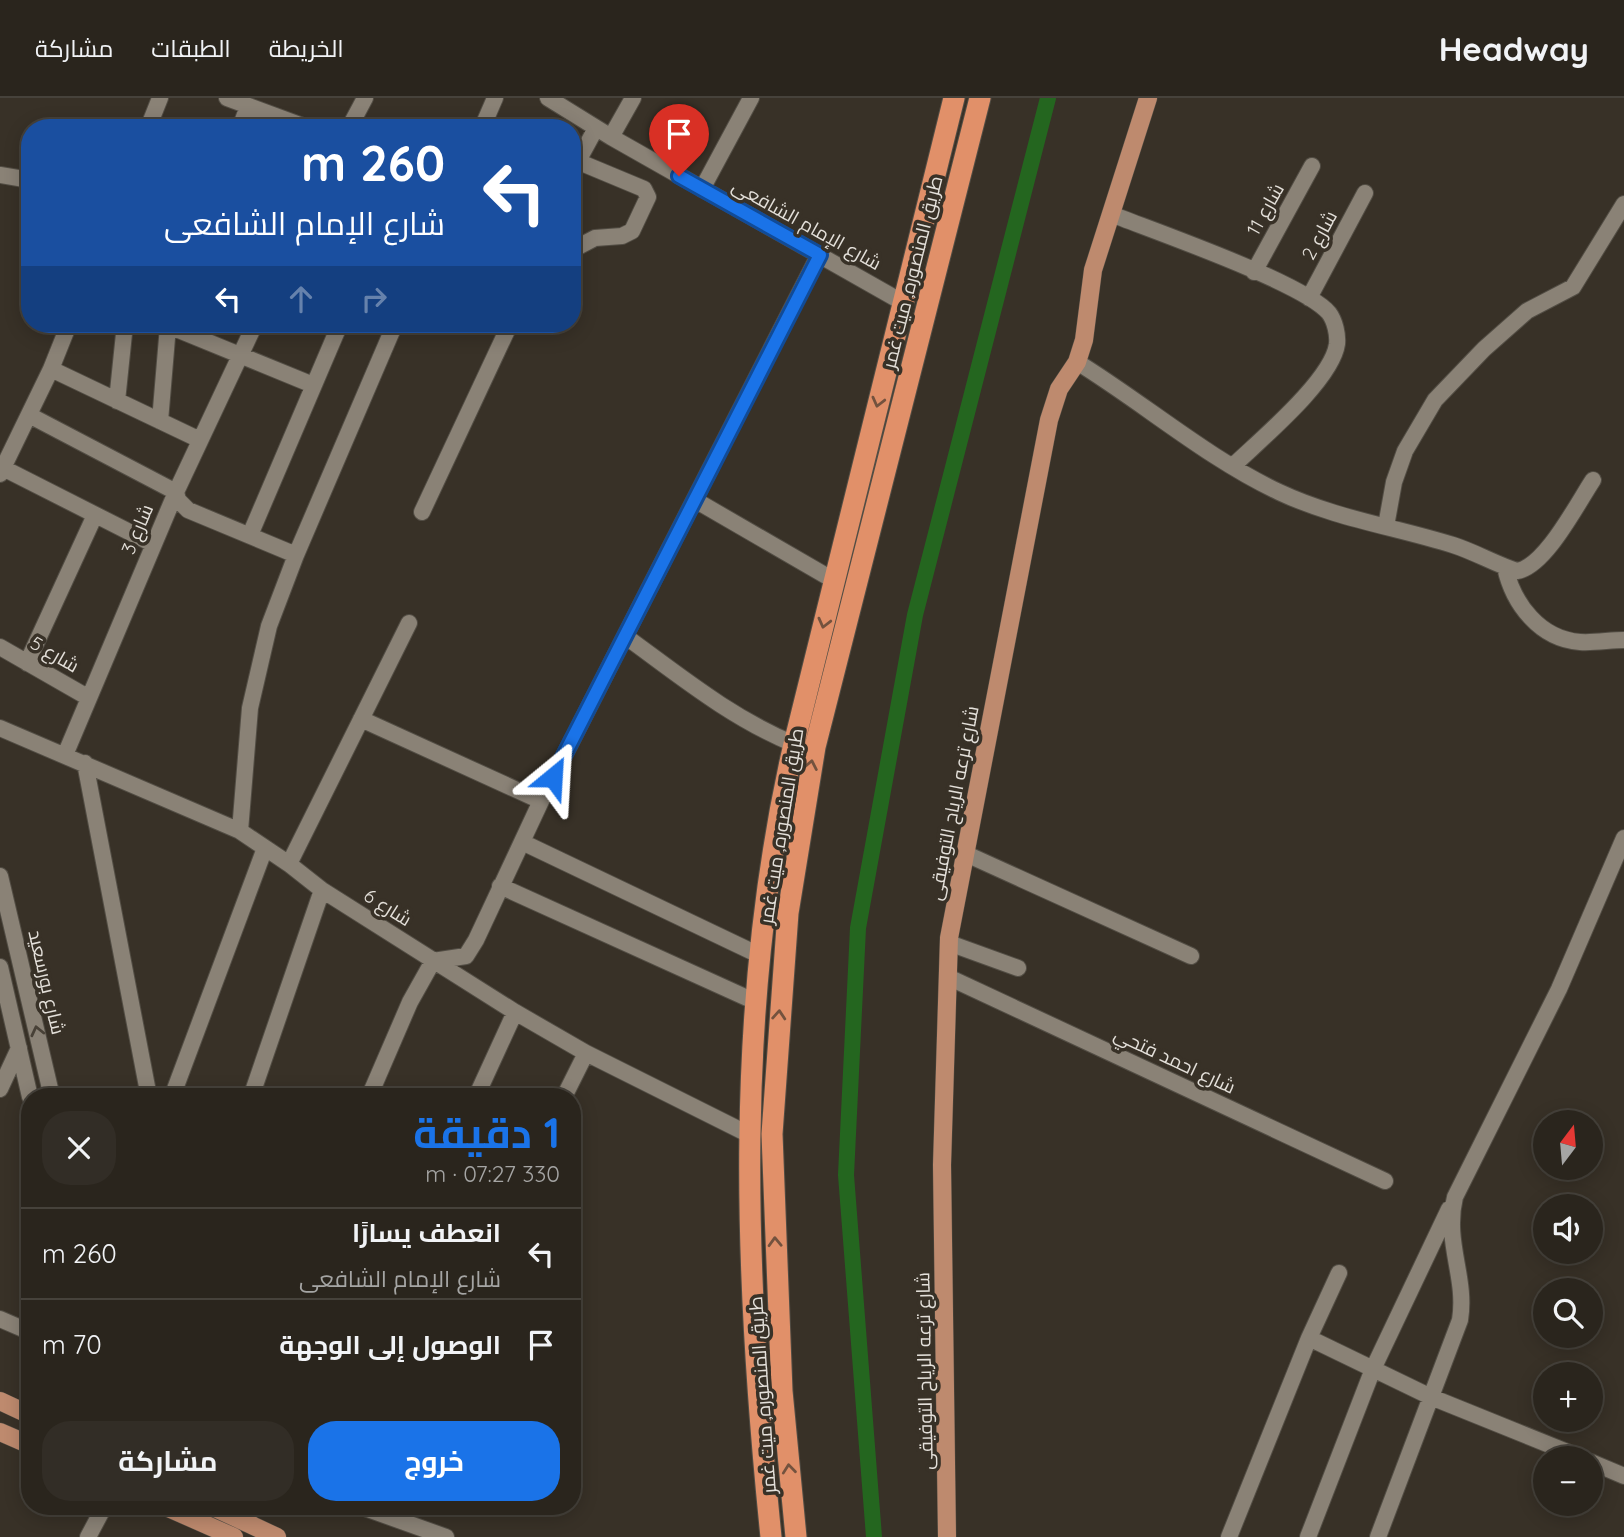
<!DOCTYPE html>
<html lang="ar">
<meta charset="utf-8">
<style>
body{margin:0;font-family:Quicksand,Cairo,sans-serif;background:#322d26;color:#f1f3f6;direction:rtl;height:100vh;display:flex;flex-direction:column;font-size:26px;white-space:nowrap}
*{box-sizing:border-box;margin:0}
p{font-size:23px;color:#a5a5a4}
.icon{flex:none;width:38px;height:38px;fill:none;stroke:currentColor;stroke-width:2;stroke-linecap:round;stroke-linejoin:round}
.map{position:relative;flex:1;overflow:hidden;direction:ltr}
.panel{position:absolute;left:21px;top:990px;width:560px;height:427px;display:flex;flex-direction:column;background:#2a251d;border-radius:28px;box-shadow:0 4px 18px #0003,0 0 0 2px #46423b;direction:rtl}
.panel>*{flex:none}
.banner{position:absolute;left:21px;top:21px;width:560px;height:214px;border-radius:28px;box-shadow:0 4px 18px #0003,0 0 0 2px #46423b;direction:rtl;background:#1a4fa0;color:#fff;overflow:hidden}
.needle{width:46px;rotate:16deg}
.controls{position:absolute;left:1533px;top:1012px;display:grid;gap:14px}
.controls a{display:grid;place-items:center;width:70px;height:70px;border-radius:50%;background:#2a251d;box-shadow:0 4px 18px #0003,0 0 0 2px #46423b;font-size:35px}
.pin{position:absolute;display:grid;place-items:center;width:60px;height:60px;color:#fff;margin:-72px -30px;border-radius:50% 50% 50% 0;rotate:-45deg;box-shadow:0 0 7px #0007}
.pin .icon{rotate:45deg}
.me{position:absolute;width:77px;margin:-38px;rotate:27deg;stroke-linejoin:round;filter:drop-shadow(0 0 5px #0008)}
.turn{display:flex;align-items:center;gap:24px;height:147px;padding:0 21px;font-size:32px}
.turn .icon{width:91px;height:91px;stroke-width:2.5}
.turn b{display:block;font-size:49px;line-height:60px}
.lanes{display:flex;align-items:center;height:66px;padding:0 21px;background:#0003;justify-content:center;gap:35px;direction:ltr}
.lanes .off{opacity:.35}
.round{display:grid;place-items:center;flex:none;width:74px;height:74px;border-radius:28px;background:#322d26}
.headline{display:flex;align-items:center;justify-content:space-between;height:119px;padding:0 21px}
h1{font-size:42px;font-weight:700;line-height:52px;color:#1a73e8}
.primary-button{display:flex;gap:14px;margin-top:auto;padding:14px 21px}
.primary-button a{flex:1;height:80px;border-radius:28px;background:#1a73e8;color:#fff;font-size:28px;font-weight:700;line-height:80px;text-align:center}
.primary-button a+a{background:#322d26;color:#f1f3f6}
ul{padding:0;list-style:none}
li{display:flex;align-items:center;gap:21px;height:91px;padding:0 21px;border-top:2px solid #46423b}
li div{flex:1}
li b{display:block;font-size:26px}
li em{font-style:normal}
header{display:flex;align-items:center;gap:42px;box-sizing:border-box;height:98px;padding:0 35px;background:#2a251d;border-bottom:2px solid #46423b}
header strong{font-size:33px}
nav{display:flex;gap:38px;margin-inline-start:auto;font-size:24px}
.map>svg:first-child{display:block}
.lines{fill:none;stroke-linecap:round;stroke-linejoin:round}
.canal{stroke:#24661f;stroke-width:16}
.minor-casing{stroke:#524d44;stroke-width:18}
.major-casing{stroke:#524d44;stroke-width:19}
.highway-casing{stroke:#524d44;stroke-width:23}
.minor{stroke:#8a8276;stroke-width:16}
.major{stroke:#be8a6e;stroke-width:18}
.highway{stroke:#e19069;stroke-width:21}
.oneway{stroke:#73523e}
.oneway2{stroke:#484137}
.route-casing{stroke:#114b97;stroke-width:18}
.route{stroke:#1a73e8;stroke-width:12}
.labels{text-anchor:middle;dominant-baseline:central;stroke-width:7;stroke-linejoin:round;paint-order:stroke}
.street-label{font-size:19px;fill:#e4e0da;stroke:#383127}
</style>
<header>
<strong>Headway</strong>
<nav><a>الخريطة</a><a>الطبقات</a><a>مشاركة</a></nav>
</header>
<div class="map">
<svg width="1624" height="1439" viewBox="0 0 1624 1439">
<rect width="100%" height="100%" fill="#383127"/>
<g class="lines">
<path class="canal" d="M874,1439L846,1077L858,830L915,517L1048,0"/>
<g class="minor-casing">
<path id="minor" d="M227,0L308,30
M548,0L611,39L902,204
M148,30L160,0
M240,30L248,8
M349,30L365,0
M482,30L495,0
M611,39L633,0
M572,61L644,91L648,99L632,133L622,138L595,140L572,152
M578,63L596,30
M0,77L30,82
M702,91L751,0
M1111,116C1154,133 1304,185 1329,215C1335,223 1338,237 1337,246C1332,282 1261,341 1234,367
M1254,174L1312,68
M1309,200L1365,95
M164,226L313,287
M1077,264C1145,306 1207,360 1279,394C1334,420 1395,429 1453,447C1475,454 1495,466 1517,473C1545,469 1577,406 1593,382
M51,271L200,342
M117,303L125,226
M29,317L176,394L178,402L188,412L296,457
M160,323L168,228
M3,370L153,446
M0,376L51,271L69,226
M695,402L835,483
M422,414L510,226
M1386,428L1394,384L1405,353L1435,302L1484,251L1527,213L1573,189L1624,106
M250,437L340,226
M1505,469C1513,506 1540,541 1580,544C1595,545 1610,542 1624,542
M625,538C680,578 731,620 794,646
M0,549L89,600
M27,565L95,417
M361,621L541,703
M0,630L240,733L289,766L322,792L515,914L586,955L748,1036
M65,657L176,394L255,226
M85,665L149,999
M240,733L250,610L269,528L296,457L395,226
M522,744L761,858
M964,755L1191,858
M289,766L409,525
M0,778L52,999
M500,788L756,904
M949,845L1018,870
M0,869L30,999
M948,879L1385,1083
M0,991L19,950
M172,999L265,750
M251,999L322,792
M369,999L410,904L433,863L466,858L476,842L541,703L819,157
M476,999L515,914
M564,999L586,955
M0,1221L30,1234
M1309,1240L1431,1299L1582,1360
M1591,1364L1624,1378
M362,1409L446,1439
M246,1425L252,1409
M88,1439L104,1409
M1229,1439L1309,1240L1339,1175
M1308,1439L1373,1271L1449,1111
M1378,1439L1460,1222C1467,1179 1444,1145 1455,1099L1559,891L1624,740"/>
</g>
<g class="major-casing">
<path id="major" d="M0,1303L30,1317
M0,1334L30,1347
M166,1409L234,1439
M213,1409L277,1439
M947,1439L942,1067L949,840L1049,322L1059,291L1077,264L1084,242L1093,172L1148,0"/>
</g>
<g class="highway-casing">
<path id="highway" d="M771,1439C744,1175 734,906 794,646L954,0
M796,1439L782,1293L772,1036L788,815L815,649L980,0"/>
</g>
<use href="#minor" class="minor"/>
<use href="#major" class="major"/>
<use href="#highway" class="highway"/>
</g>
<defs><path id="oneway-chevron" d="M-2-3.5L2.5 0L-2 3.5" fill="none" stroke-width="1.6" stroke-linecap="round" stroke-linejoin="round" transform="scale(1.75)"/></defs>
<g class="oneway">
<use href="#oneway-chevron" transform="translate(878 304) rotate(104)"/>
<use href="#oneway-chevron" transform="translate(824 525) rotate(104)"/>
<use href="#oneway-chevron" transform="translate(811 667) rotate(-79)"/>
<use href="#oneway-chevron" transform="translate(779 917) rotate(-86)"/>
<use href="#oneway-chevron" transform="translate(775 1144) rotate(-92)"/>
<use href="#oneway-chevron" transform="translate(789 1371) rotate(-96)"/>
</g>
<use class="oneway2" href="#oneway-chevron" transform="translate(37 933) rotate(-103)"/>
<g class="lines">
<g class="route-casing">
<path id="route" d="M553,679L820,157L679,78"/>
</g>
<use href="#route" class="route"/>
</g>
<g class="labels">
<g class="street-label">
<text transform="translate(1265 111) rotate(-61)">شارع 11</text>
<text transform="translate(807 126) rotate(29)">شارع الإمام الشافعى</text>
<text transform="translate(1319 137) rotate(-62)">شارع 2</text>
<text transform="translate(912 174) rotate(-76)">طريق المنصوره, ميت غمر</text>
<text transform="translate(137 431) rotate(-67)">شارع 3</text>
<text transform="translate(55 556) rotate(30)">شارع 5</text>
<text transform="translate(953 705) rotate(-79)">شارع ترعه الرياح التوفيقى</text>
<text transform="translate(781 728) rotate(-81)">طريق المنصوره, ميت غمر</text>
<text transform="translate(388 809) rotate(32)">شارع 6</text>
<text transform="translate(47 884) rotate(77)">شارع بورسعيد</text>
<text transform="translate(1175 962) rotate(25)">شارع احمد فتحي</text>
<text transform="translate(924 1273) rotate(-91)">شارع ترعه الرياح التوفيقى</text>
<text transform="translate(762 1297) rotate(-94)">طريق المنصوره, ميت غمر</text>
</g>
</g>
</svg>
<div class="controls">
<a><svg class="needle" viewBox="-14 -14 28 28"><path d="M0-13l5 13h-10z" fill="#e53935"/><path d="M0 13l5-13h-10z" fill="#a5a5a4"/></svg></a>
<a><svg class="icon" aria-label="sound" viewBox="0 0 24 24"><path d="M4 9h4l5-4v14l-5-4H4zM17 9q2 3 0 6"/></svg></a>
<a><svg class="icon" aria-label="search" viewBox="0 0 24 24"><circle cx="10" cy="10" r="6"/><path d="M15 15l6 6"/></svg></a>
<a>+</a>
<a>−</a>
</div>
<div class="pin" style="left:679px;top:78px;background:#d93025"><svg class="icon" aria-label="arrive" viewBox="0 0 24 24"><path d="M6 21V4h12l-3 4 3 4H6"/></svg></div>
<svg class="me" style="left:553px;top:679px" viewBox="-20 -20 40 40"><path d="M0-17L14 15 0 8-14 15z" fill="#1a73e8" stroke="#fff" stroke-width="4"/></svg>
<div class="banner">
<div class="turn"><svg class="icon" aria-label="left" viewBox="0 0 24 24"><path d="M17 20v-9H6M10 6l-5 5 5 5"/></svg><div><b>260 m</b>شارع الإمام الشافعى</div></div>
<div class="lanes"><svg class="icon" aria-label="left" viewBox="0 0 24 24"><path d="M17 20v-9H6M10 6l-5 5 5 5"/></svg><svg class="icon off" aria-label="ahead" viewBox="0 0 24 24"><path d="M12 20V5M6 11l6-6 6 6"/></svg><svg class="icon off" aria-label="right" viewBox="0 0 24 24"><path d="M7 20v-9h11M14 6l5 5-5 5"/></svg></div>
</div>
<section class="panel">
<div class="headline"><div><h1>1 دقيقة</h1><p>330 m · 07:27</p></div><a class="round"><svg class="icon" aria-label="close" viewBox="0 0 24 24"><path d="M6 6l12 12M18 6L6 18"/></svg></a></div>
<ul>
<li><svg class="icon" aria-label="left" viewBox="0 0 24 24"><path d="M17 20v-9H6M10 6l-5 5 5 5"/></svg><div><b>انعطف يسارًا</b><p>شارع الإمام الشافعى</p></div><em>260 m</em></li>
<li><svg class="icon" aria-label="arrive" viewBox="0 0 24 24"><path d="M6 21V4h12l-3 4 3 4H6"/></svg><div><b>الوصول إلى الوجهة</b></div><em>70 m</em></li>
</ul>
<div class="primary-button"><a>خروج</a><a>مشاركة</a></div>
</section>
</div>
